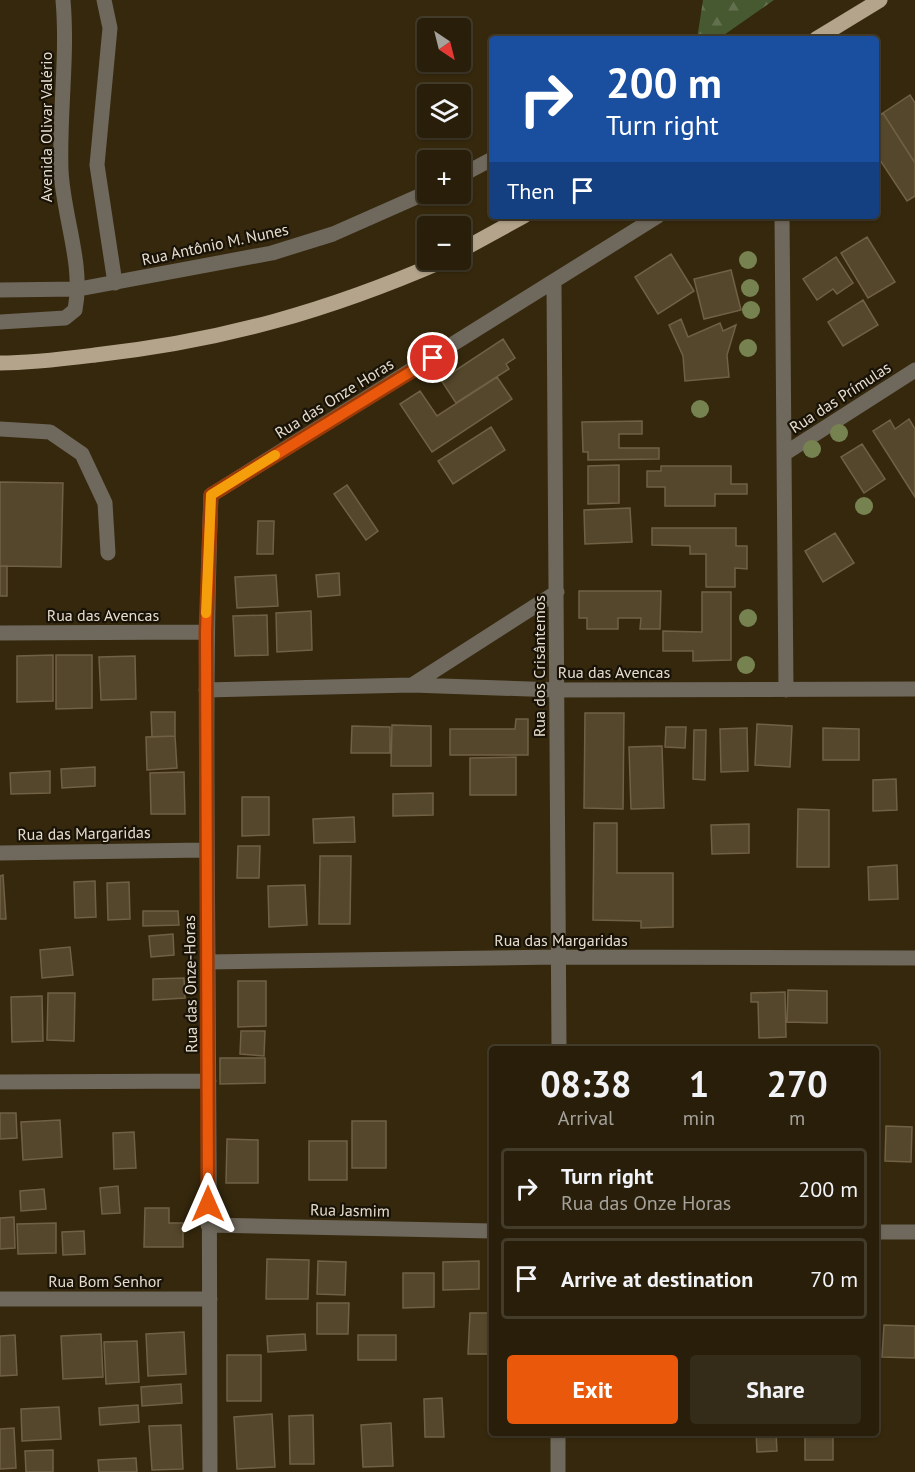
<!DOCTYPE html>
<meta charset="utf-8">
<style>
body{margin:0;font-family:"PT Sans",sans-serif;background:#342b18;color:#f1f3f6;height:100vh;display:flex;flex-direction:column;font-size:22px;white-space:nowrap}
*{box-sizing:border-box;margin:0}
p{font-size:20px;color:#a5a29c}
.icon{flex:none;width:33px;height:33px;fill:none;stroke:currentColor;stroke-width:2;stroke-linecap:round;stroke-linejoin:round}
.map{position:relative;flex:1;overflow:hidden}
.details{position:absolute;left:489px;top:1046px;width:390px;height:390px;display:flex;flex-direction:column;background:#281e0a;border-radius:6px;box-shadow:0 2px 4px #0004,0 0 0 2px #443c2b}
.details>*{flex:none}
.guide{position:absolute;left:489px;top:36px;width:390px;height:183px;border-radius:6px;box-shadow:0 2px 4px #0004,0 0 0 2px #443c2b;background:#1a4fa0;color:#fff;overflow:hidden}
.needle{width:39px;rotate:145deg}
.buttons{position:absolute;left:417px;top:18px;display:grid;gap:12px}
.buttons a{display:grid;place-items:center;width:54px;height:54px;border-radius:6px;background:#281e0a;box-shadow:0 2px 4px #0004,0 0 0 2px #443c2b;font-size:30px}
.pin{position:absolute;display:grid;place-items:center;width:51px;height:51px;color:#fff;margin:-26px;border:3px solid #fff;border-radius:50%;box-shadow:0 2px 6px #0007}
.me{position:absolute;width:66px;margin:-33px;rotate:0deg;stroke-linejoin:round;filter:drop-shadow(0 0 4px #0008)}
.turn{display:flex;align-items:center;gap:21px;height:126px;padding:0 18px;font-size:27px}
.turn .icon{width:78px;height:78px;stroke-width:2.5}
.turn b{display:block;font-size:42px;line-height:51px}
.then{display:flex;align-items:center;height:57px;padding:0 18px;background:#0003;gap:12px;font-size:22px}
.eta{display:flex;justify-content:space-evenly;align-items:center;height:102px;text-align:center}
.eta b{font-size:36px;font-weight:600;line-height:42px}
.button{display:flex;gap:12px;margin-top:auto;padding:12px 18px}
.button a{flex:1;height:69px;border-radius:6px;background:#ea580c;color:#fff;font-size:24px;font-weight:600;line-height:69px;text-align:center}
.button a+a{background:#342b18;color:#f1f3f6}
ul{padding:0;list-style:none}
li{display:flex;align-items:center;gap:18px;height:81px;margin:0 12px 9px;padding:0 6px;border:3px solid #443c2b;border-radius:6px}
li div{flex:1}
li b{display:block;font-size:22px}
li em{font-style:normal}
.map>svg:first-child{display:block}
.forest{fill:url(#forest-firs)}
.building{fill:#55472b;stroke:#706145;stroke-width:1.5}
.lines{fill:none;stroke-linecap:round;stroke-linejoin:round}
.minor{stroke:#6f685c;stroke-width:15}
.major{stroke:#b3a48b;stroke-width:15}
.tree{fill:#778251}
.route-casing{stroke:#983908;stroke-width:15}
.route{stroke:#ea580c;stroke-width:10}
.slow{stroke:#f59e0b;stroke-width:10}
.labels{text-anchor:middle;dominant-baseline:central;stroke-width:4.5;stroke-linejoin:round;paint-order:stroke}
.street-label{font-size:16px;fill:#e6ddce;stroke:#181207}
</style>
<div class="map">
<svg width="915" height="1472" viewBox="0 0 915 1472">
<defs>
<pattern id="forest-firs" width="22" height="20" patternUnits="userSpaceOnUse" patternTransform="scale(1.5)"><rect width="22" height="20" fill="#475931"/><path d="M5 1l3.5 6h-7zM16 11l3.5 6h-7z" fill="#62704e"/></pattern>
</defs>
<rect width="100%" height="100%" fill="#35280d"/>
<path class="forest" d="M703,0H774L721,37L697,39Z"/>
<path class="building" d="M910,95L915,103V163L883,113Z
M883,113L915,163V196L907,201L876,154V117Z
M867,237L895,282L868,298L841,253Z
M671,254L694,291L658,314L635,277Z
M836,257L853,283L837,294L833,289L817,300L803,279Z
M731,270L741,310L704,319L694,279Z
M863,300L878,325L843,346L828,322Z
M681,319L688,337L720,323L723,331L736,325L727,355L729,377L685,381L683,356L669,325Z
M503,339L515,358L506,364L509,369L456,403L441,380Z
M497,377L512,399L432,452L400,404L420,391L437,416Z
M909,419L915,429V497L873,431L890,420L895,429Z
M642,421V434H619V448H659V459L588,460V452H583L582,422Z
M491,427L505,450L453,484L438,461Z
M862,444L885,479L864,493L841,457Z
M619,465V503L588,504V466Z
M661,466H731V484H747V494H715V506H665V487H647V471H661Z
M0,482L63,483L61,567L0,566Z
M347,485L378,531L366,540L334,494Z
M630,508L632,542L585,544L584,510Z
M258,521H274L273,554H257Z
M652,528H736V546H747V569L735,568V587H706V554H690V546L652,545Z
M835,533L854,563L823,582L805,551Z
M0,566H7V596H0Z
M339,573L340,595L318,597L316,575Z
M276,575L278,606L237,608L235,577Z
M579,591H661L660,629H640L641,618H618V629H587V618H579Z
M702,592H731V660L693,661V651H663V631L702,632Z
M311,611L312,650L277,652L276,613Z
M267,615L268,655L235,656L233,616Z
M53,655V701L17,702V656Z
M56,655H92V708L56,709Z
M135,656L136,699L101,700L99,657Z
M151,712H175V736L152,737Z
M585,713H624L623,809L584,808Z
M516,719H528V755H450V729H515Z
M757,724L792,726L790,767L755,765Z
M392,725L431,726V766H391Z
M352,726L390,727V753H351Z
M666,727H686L685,748L665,747Z
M747,728L748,771L721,772L720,729Z
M823,728L859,729V760H823Z
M694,730H706L705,780L693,779Z
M175,736L177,768L147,770L146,737Z
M662,746L664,808L631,809L629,747Z
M516,757V795H470V758Z
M95,767V786L62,788L61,769Z
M50,771V793L11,794L10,773Z
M184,772L185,814H151L150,773Z
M896,779L897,810L873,811V780Z
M433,793V815L393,816V794Z
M242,797H269V835L242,836Z
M798,809L829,810V867H797Z
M354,817L355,842L314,843L313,819Z
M594,823H617V873H673V927L641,928V921L593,920Z
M749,824V853L712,854L711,825Z
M238,846H260L259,878H237Z
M320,856H351L350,924H319Z
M897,865L898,899L869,900L868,867Z
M3,875L6,919H0V876Z
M95,881L96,917L75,918L74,882Z
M129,882L130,919L108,920L107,883Z
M305,885L307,925L269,927L268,886Z
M143,911H178L179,925L143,926Z
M173,934L174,955L151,957L149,936Z
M70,947L73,975L42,978L40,950Z
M184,978L185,998L153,1000V979Z
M238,981H266V1026L238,1027Z
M788,990L827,991V1023L787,1022Z
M785,992L786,1037L759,1038L758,1002H751V993Z
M48,993H75L74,1041L47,1040Z
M42,996L43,1041L12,1042L11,997Z
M241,1031H265L264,1056L240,1054Z
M220,1058H265V1083L220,1084Z
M0,1113H16L17,1138L0,1139Z
M60,1120L62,1157L23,1160L21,1122Z
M352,1121H386V1168H352Z
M886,1126L912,1127L911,1162L885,1161Z
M134,1132L136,1168L114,1169L113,1133Z
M227,1139L258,1140V1183H226Z
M309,1141H347V1180H309Z
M118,1186L120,1213L102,1214L100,1188Z
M44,1189L46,1209L21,1211L20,1191Z
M145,1208H169V1223H183V1247H144Z
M14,1217L15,1248L0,1249V1218Z
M56,1223V1253L18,1254L17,1224Z
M84,1231L85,1254L63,1255L62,1232Z
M267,1259L309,1260L308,1299H266Z
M318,1261L346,1262L345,1295L317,1294Z
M479,1261V1289L443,1290V1262Z
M403,1273H434V1307L403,1308Z
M317,1303H349L348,1334H317Z
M470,1313H492V1354H468Z
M884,1325L915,1326V1358L882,1357Z
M184,1332L186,1374L148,1376L146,1334Z
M101,1334L103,1377L63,1379L61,1336Z
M305,1334L306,1350L268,1352L267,1336Z
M15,1335L17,1375L0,1376V1336Z
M358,1335H396V1360H358Z
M137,1341L139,1382L106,1384L104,1342Z
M227,1355H261V1401H227Z
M181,1384L182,1403L142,1406L141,1387Z
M442,1398L444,1437H425L424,1399Z
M138,1405L139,1422L100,1425L99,1408Z
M59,1407L61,1439L22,1441L21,1409Z
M272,1414L275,1467L237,1469L234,1417Z
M313,1415L314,1464H290L289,1416Z
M391,1423L393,1466L363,1467L361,1425Z
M181,1425L183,1469L152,1470L149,1426Z
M14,1428L16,1468L0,1469V1429Z
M756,1432H776L777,1451L757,1452Z
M805,1432H833V1460H805Z
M53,1450V1472H26L25,1451Z
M136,1458L137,1472H99L98,1460Z"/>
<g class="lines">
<path class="minor" d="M104,0L110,28L97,165L115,283
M460,176L492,159
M782,216L786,690
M554,283L559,1048
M0,290L79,289L272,253L333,234L428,192
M0,322L65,318L75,310C84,264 63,216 61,170C59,113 68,57 63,0
M0,429L50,432L82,454L105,503L108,553
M784,454L915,370
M0,633L206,632
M412,685L557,592
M206,690L412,685L557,690L915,689
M0,853L205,850
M208,962L558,957L915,958
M0,1082L209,1081
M208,1225L492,1231
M876,1232H915
M0,1299H210
M210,1472C210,1303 209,1135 208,966C207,809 205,652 211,495L658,216
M558,1472V1432"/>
<path class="major" d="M816,39L880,0
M460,251L524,216
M0,363C32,363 63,359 95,355C222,341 328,311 445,260"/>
</g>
<g class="tree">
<circle cx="748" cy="260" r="9"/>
<circle cx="750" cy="288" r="9"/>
<circle cx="751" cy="310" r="9"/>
<circle cx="748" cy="348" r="9"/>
<circle cx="700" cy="409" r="9"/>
<circle cx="839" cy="433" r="9"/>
<circle cx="812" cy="449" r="9"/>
<circle cx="864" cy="506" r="9"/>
<circle cx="748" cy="618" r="9"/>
<circle cx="746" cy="665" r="9"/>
</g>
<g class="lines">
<g class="route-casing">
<path id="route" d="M208,1204L206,632L211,495L433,358"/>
</g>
<use href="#route" class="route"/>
<path class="slow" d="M206,613L211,495L275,455"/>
</g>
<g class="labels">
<g class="street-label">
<text transform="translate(46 127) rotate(-90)">Avenida Olivar Valério</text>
<text transform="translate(215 244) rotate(-12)">Rua Antônio M. Nunes</text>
<text transform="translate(840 397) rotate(-33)">Rua das Prímulas</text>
<text transform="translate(334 398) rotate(-32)">Rua das Onze Horas</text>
<text x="103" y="615">Rua das Avencas</text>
<text transform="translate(539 666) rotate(-90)">Rua dos Crisântemos</text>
<text x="614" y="672">Rua das Avencas</text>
<text transform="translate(84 833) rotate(-1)">Rua das Margaridas</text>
<text x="561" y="940">Rua das Margaridas</text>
<text transform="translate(190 984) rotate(-91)">Rua das Onze-Horas</text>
<text transform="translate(350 1210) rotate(1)">Rua Jasmim</text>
<text x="105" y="1281">Rua Bom Senhor</text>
</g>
</g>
</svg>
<div class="buttons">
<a><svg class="needle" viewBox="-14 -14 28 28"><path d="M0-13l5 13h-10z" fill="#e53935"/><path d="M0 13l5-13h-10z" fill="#a5a29c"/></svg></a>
<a><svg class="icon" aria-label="layers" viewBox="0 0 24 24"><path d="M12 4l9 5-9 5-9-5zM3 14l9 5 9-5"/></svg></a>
<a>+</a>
<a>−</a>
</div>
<div class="pin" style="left:433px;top:358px;background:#d93025"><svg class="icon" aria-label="arrive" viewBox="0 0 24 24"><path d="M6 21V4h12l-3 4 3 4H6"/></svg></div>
<svg class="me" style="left:208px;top:1204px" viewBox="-20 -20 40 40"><path d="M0-17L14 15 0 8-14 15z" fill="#ea580c" stroke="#fff" stroke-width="4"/></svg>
<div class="guide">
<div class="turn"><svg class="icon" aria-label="right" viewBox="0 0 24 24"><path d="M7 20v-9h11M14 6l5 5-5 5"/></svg><div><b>200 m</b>Turn right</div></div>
<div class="then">Then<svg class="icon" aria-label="arrive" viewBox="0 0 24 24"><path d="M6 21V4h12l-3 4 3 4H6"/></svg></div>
</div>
<section class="details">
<div class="eta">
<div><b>08:38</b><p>Arrival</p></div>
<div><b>1</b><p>min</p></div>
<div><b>270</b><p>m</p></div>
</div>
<ul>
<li><svg class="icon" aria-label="right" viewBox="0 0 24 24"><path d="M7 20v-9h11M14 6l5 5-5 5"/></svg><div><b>Turn right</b><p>Rua das Onze Horas</p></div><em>200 m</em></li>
<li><svg class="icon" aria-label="arrive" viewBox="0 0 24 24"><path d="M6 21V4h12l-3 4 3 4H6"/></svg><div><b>Arrive at destination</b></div><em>70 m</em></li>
</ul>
<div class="button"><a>Exit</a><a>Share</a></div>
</section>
</div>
